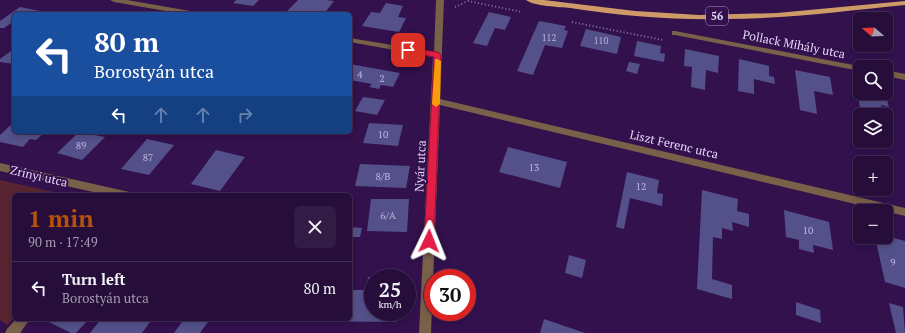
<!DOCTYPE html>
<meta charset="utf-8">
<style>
body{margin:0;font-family:"PT Serif",serif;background:#321b45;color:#f1f3f6;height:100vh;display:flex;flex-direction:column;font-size:15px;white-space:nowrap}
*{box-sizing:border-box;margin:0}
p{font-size:13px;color:#a49caf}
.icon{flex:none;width:22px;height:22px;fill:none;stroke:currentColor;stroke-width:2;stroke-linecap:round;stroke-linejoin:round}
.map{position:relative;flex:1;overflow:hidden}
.details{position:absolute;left:12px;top:193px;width:340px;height:128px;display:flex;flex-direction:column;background:#260d3a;border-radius:6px;box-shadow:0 2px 6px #0003,0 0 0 1px #422d54}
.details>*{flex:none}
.hud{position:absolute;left:12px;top:12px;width:340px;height:122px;border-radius:6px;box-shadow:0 2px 6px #0003,0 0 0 1px #422d54;background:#1a4fa0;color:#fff;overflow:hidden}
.needle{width:26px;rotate:289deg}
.fabs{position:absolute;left:853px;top:12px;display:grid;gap:8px}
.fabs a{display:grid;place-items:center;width:40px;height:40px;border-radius:6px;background:#260d3a;box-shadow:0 2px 6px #0003,0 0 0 1px #422d54;font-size:20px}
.speed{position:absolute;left:364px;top:269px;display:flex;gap:8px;font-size:20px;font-weight:700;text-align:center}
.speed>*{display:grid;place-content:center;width:52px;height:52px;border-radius:50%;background:#260d3a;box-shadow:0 2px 6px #0003,0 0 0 1px #422d54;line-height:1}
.speed small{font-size:10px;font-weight:400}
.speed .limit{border:6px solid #d22;background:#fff;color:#111}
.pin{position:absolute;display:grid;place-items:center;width:34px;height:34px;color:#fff;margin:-17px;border-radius:8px;box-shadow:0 2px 6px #0006}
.me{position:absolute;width:44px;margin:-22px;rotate:2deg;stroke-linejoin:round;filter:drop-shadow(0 0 3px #0008)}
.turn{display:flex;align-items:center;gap:14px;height:84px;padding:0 16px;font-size:18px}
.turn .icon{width:52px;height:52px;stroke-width:2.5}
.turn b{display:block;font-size:28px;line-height:34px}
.lanes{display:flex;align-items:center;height:38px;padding:0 16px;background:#0003;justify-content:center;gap:20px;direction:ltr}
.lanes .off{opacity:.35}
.round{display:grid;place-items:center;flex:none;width:42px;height:42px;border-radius:6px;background:#321b45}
.headline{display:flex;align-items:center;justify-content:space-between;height:68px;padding:0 16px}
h1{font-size:24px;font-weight:700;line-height:30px;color:#b45309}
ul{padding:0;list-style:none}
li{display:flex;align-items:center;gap:12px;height:52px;padding:0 16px;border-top:1px solid #422d54}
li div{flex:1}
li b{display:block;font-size:15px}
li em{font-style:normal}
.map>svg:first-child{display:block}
.green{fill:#582432}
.building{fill:#54508a}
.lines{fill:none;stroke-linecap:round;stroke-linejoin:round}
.path{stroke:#8c73a4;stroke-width:2;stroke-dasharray:1 2.5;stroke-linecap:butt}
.street{fill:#796049;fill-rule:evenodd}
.primary{fill:#cd9a68;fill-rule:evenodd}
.route{fill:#e11d48;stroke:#92132f}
.slow{fill:#f59e0b}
.labels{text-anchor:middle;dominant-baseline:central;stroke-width:4;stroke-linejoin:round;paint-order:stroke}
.far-number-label{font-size:9px;fill:#c1b4de}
.number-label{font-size:10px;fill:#c1b4de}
.shield{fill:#32114d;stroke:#af9ac6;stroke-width:1}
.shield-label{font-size:11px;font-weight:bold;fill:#e5d5fa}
.street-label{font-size:12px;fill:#e5d5fa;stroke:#32114d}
</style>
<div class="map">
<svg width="905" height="333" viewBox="0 0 905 333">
<rect width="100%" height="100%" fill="#32114d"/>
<path class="green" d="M0,180L67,195H14V318L7,325L0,320Z"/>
<path class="building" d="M236,0H259L253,6L233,3Z
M298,0H327L334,1L324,14H294L286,12Z
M386,3L403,6L398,17L406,18L399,32L362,26L371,12L380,13Z
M20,7L40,11L35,14H14V21L4,28H0V21Z
M489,12L511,17L505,30L495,28L487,46L473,43Z
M539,21L566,26L564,30L568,31L562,48L545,45L533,75L517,71Z
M586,29L621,37L617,54L580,46Z
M637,41L661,46L660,53L665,54L664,62L634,56Z
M14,49V64L0,62V59Z
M685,49L719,56L718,73L706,70L705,90L691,87L692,67L684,66Z
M739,59L769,66V76L774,77L775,84L754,79V94L738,91Z
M629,62L640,64L637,74L626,71Z
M350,64L372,68L400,73L393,87L381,85L379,89L369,87L372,84L350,80Z
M795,70L830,77L833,95L814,91L817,114L800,110Z
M854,82L860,83V93H885L889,107L881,105L884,113L876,111L877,115H862Z
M363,97L385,100L377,115L355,111Z
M14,122V132H45L36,140L30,139L23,147L0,142V135Z
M369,123L403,125L398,146L363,143Z
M79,132L105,137L82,160L57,153Z
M147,139L174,145L149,175L121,169Z
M508,147L567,162L560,188L499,172Z
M216,150L245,157L220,191L191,184Z
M360,164L410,166L406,188L355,186Z
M627,172L659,180L657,193L663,194L662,206L630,198L624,229L616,227Z
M702,190L738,199L737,211L749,214V227L732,222L733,231L722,228V239L713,237L712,279L732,285V299L697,289Z
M371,199H409L407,232L367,231Z
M784,210L829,222L833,250L813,245L814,253L799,249V240L786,237Z
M350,227L362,228L360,237H350Z
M886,236L905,241V288L885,282L875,237Z
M569,255L586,260L582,278L565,273Z
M368,277H373V312H397L396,322L299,321V319H350V290H366Z
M796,302L820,310L821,323L796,315Z
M889,303L903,307L905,333H896Z
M43,319H89L76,333H71Z
M101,319H152L142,333H90Z
M184,319H210L200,333H174Z
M544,319L585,333H540Z"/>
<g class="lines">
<path class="path" d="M455,7L468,1L522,12
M572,22L663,40"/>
<path class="street" d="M110,0H127L196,12L200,14H183L114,2Z
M436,0H444L440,99L905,208V216L440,105L431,333H419L433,57L350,42V38L434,52Z
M672,31H675L864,67H860V71L675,35H672Z
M886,70L905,74V80L886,76Z
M0,163L125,191L129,192L130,195H106L0,171Z
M16,319H30L20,333H5L7,329Z"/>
<path class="primary" d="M526,0H544L635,11L699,15L777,13L905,1V5C845,11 785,19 724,19C673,20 621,16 570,8C560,7 533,6 526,0Z"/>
</g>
<path class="route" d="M406,48L438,52L441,55L434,241L433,244L429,246L425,244L424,241L434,57L406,52Z"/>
<path class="slow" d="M435,59H437L441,61L440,104L436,107L432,104Z"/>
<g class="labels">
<g class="far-number-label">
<text x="549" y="38">112</text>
<text x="601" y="41">110</text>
</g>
<g class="number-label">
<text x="360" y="74">4</text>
<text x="382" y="78">2</text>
<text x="383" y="134">10</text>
<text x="81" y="145">89</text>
<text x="148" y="157">87</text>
<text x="534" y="167">13</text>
<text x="383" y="176">8/B</text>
<text x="641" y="186">12</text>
<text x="388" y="215">6/A</text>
<text x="808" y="230">10</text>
<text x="893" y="262">9</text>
</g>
<rect class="shield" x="706" y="7" width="22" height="18" rx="3"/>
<g class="shield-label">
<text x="717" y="16">56</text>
</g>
<g class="street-label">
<text transform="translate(794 44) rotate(11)">Pollack Mihály utca</text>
<text transform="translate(674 144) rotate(13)">Liszt Ferenc utca</text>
<text transform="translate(420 166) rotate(-87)">Nyár utca</text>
<text transform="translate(39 176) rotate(13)">Zrínyi utca</text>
</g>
</g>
</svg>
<div class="fabs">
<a><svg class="needle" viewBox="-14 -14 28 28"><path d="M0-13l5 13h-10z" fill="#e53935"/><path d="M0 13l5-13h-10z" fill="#a49caf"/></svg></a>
<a><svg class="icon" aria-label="search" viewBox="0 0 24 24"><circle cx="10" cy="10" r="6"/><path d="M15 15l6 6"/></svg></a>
<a><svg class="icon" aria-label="layers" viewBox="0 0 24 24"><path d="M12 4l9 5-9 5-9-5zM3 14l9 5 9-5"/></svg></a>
<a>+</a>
<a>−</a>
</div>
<div class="speed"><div>25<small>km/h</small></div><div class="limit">30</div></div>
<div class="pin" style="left:408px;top:50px;background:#d93025"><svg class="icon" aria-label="arrive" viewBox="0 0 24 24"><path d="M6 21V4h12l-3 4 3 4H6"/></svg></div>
<svg class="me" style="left:429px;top:241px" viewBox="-20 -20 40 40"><path d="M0-17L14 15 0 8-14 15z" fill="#e11d48" stroke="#fff" stroke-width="4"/></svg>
<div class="hud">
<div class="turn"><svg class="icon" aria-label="left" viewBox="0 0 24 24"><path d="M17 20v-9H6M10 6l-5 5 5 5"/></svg><div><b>80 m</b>Borostyán utca</div></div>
<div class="lanes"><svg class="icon" aria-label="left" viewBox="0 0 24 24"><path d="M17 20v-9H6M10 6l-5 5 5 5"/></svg><svg class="icon off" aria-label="ahead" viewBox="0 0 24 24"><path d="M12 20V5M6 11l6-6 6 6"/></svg><svg class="icon off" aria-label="ahead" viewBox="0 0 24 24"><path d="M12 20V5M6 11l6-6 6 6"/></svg><svg class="icon off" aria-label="right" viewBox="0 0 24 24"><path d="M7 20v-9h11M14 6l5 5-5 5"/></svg></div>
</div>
<section class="details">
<div class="headline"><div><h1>1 min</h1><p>90 m · 17:49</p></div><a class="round"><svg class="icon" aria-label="close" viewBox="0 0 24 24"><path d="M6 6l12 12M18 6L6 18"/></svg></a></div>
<ul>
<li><svg class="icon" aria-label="left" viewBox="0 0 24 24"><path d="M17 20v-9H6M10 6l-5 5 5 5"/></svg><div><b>Turn left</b><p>Borostyán utca</p></div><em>80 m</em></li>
</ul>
</section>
</div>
